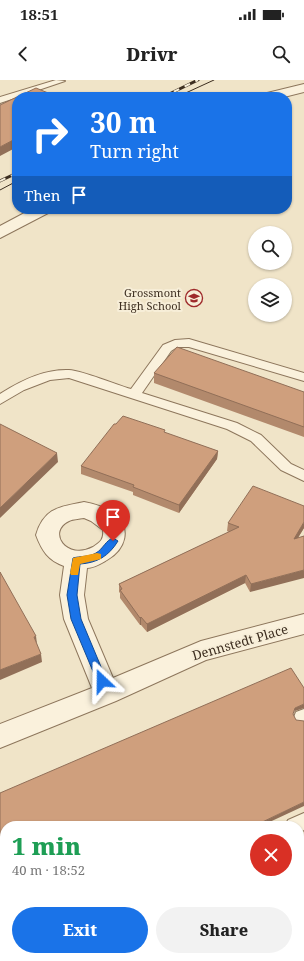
<!DOCTYPE html>
<meta charset="utf-8">
<style>
body{margin:0;font-family:"Noto Serif",serif;background:#f2f2f2;color:#222;height:100vh;display:flex;flex-direction:column;font-size:15px;white-space:nowrap}
*{box-sizing:border-box;margin:0}
p{font-size:13px;color:#767676}
.icon{flex:none;width:22px;height:22px;fill:none;stroke:currentColor;stroke-width:2;stroke-linecap:round;stroke-linejoin:round}
.map{position:relative;flex:1;overflow:hidden}
.sheet{position:absolute;left:0px;top:741px;width:304px;height:140px;display:flex;flex-direction:column;background:#fff;border-radius:16px 16px 0 0;box-shadow:0 1px 3px #0004}
.sheet>*{flex:none}
.guide{position:absolute;left:12px;top:12px;width:280px;height:122px;border-radius:16px;box-shadow:0 1px 3px #0004;background:#1a73e8;color:#fff;overflow:hidden}
.fabs{position:absolute;left:248px;top:146px;display:grid;gap:8px}
.fabs a{display:grid;place-items:center;width:44px;height:44px;border-radius:50%;background:#fff;box-shadow:0 1px 3px #0004;font-size:20px}
.pin{position:absolute;display:grid;place-items:center;width:34px;height:34px;color:#fff;margin:-41px -17px;border-radius:50% 50% 50% 0;rotate:-45deg;box-shadow:0 0 4px #0007}
.pin .icon{rotate:45deg}
.me{position:absolute;width:44px;margin:-22px;rotate:337deg;stroke-linejoin:round;filter:drop-shadow(0 0 3px #0008)}
.turn{display:flex;align-items:center;gap:14px;height:84px;padding:0 12px;font-size:18px}
.turn .icon{width:52px;height:52px;stroke-width:2.5}
.turn b{display:block;font-size:28px;line-height:34px}
.then{display:flex;align-items:center;height:38px;padding:0 12px;background:#0003;gap:8px;font-size:15px}
.round{display:grid;place-items:center;flex:none;width:42px;height:42px;border-radius:21px;background:#f2f2f2}
.head{display:flex;align-items:center;justify-content:space-between;height:68px;padding:0 12px}
h1{font-size:24px;font-weight:800;line-height:30px;color:#1e9e55}
.primary-button{display:flex;gap:8px;margin-top:auto;padding:8px 12px}
.primary-button a{flex:1;height:46px;border-radius:24px;background:#1a73e8;color:#fff;font-size:16px;font-weight:800;line-height:46px;text-align:center}
.primary-button a+a{background:#f2f2f2;color:#222}
.status{display:flex;justify-content:space-between;align-items:center;height:28px;padding:0 20px;background:#fff;direction:ltr}
.status svg{height:11px;fill:currentColor}
header{display:flex;justify-content:space-between;align-items:center;height:52px;padding:0 12px;background:#fff;font-size:18px;font-weight:800}
.map>svg:first-child{display:block}
.green{fill:#c9cf9b}
.lines{fill:none;stroke-linecap:round;stroke-linejoin:round}
.service-casing{stroke:#8d765c;stroke-width:2}
.minor-casing{stroke:#8d765c;stroke-width:2}
.tertiary-casing{stroke:#8d765c;stroke-width:2}
.service{fill:#faf1dc;fill-rule:evenodd}
.minor{fill:#faf1dc;fill-rule:evenodd}
.tertiary{fill:#faf1dc;fill-rule:evenodd}
.tram{stroke:#3d2e20;stroke-width:1}
.rail-casing{stroke:#3d2e20;stroke-width:3}
.rail{stroke:#f7eed8;stroke-width:2;stroke-dasharray:6;stroke-linecap:butt}
.wall{fill:#b2896c}
.shaded-wall{fill:#916f58}
.building{fill:#cf9f7d;stroke:#916f58}
.route{fill:#1a73e8;stroke:#114b97}
.slow{fill:#f59e0b}
.labels{text-anchor:middle;dominant-baseline:central;stroke-width:4;stroke-linejoin:round;paint-order:stroke}
.far-poi-label{font-size:11px;fill:#3d2e20;stroke:#f7eed8;text-anchor:end}
.street-label{font-size:13px;fill:#3d2e20;stroke:#f7eed8}
</style>
<div class="status"><b>18:51</b><svg viewBox="0 0 49 12"><path d="M0 12V9h3v3zM5 12V6h3v6zM10 12V3h3v9zM15 12V0h3v12zM26 1h20v11H26zM47 4h2v5h-2z"/></svg></div>
<header><svg class="icon" aria-label="back" viewBox="0 0 24 24"><path d="M15 5l-7 7 7 7"/></svg>Drivr<svg class="icon" aria-label="search" viewBox="0 0 24 24"><circle cx="10" cy="10" r="6"/><path d="M15 15l6 6"/></svg></header>
<div class="map">
<svg width="304" height="881" viewBox="0 0 304 881">
<rect width="100%" height="100%" fill="#f0e4c8"/>
<path class="green" d="M168,876H235L238,881H159Z"/>
<g class="lines">
<g class="service-casing">
<path id="service" d="M56,0L65,1L0,23V17Z
M189,259L304,293V301L189,267H177L171,271L142,313L237,343L261,355L291,384L304,390V401L281,390L251,361L227,349L69,298L50,300L24,310L0,324V314C20,301 44,289 69,290C83,291 117,305 131,309L163,265L175,260Z
M304,629V644L296,642L294,637L296,632Z
M304,733V750L299,753V746H285L288,740Z
M299,825L304,828V853L299,850Z
M7,876H35L33,881H5Z"/>
</g>
<g class="minor-casing">
<path id="minor" d="M84,422C94,424 105,427 113,433C133,448 125,470 107,480C100,484 94,488 87,488L84,515L88,539L113,598L201,561L304,534V554L206,580L116,621L0,668V644L92,608L64,539L60,515L64,486C48,480 42,471 36,455C44,428 59,427 84,422ZM84,438L91,441L103,450C104,459 101,462 93,467C67,481 46,452 69,441C73,439 79,439 84,438Z"/>
</g>
<g class="tertiary-casing">
<path id="tertiary" d="M304,4V12L284,17H261L263,14Z
M32,129H52L50,132L0,158V146Z"/>
</g>
<use href="#service" class="service"/>
<use href="#minor" class="minor"/>
<use href="#tertiary" class="tertiary"/>
<path class="tram" d="M177,17L214,0
M0,110L17,101"/>
<g class="rail-casing">
<path id="rail" d="M163,17L198,0
M0,101L17,93"/>
</g>
<use href="#rail" class="rail"/>
</g>
<path class="wall" d="M154,293L304,312V357L154,303Z
M165,353L218,371L217,379L179,433L133,415V412L81,394V386Z
M228,443L304,448L298,458L250,512L245,503L147,552L141,545H140L120,518V513L119,512V504L229,452L227,451Z
M251,876H299L304,881H254Z"/>
<path class="shaded-wall" d="M17,58V67L0,76V67Z
M218,371L217,379L179,433V425Z
M57,373L58,382L0,438V428Z
M304,442V448L292,467L294,459Z
M304,490V498L250,512L251,504Z
M246,495L245,503L147,552V544Z
M141,537V545H140V538Z
M36,556L37,564L34,557Z
M41,574L42,582L0,600V590Z
M304,624V628L295,631L293,638L295,628Z
M304,722V726L261,746H254Z"/>
<path class="building" d="M36,8L58,17H17V58L0,67V25Z
M177,267L304,312V347L154,293Z
M123,336L165,350L164,352L218,371L179,425L133,407L134,405L81,386L114,344H116Z
M0,344L57,373L0,428Z
M253,406L304,426V442L294,459L304,456V490L251,504L246,495L147,544L141,537L140,538L120,510L122,509L119,504L239,447L228,443Z
M0,492L36,556L34,557L41,574L0,590Z
M291,588L304,608V624L295,628L293,634L296,640L304,641V722L254,746H5V831L0,818V713Z
M299,847V848L304,851V881H256L254,876H299Z"/>
<path class="route" d="M113,458L118,461C109,476 97,483 80,484L77,515L81,539L107,601L102,605L97,601L71,539L67,515L73,478C80,476 89,477 96,473C103,469 106,460 113,458Z"/>
<path class="slow" d="M97,473L101,474V479L80,484L78,495H71L70,493L73,478Z"/>
<defs>
<g id="school-ring" transform="scale(0.9)"><circle r="9.5" fill="#f7eed8" stroke="#9e2a2b" stroke-width="1.5"/><path d="M0-5L7-2L0 1L-7-2ZM-4 1L0 2.5L4 1V4Q0 6-4 4Z" fill="#9e2a2b"/></g>
</defs>
<g fill-rule="evenodd">
<use href="#school-ring" x="194" y="218"/>
</g>
<g class="labels">
<g class="far-poi-label">
<text x="181" y="212">Grossmont<tspan x="181" dy="13">High School</tspan></text>
</g>
<g class="street-label">
<text transform="translate(240 562) rotate(-16)">Dennstedt Place</text>
</g>
</g>
</svg>
<div class="fabs">
<a><svg class="icon" aria-label="search" viewBox="0 0 24 24"><circle cx="10" cy="10" r="6"/><path d="M15 15l6 6"/></svg></a>
<a><svg class="icon" aria-label="layers" viewBox="0 0 24 24"><path d="M12 4l9 5-9 5-9-5zM3 14l9 5 9-5"/></svg></a>
</div>
<div class="pin" style="left:113px;top:461px;background:#d93025"><svg class="icon" aria-label="arrive" viewBox="0 0 24 24"><path d="M6 21V4h12l-3 4 3 4H6"/></svg></div>
<svg class="me" style="left:102px;top:601px" viewBox="-20 -20 40 40"><path d="M0-17L14 15 0 8-14 15z" fill="#1a73e8" stroke="#fff" stroke-width="4"/></svg>
<div class="guide">
<div class="turn"><svg class="icon" aria-label="right" viewBox="0 0 24 24"><path d="M7 20v-9h11M14 6l5 5-5 5"/></svg><div><b>30 m</b>Turn right</div></div>
<div class="then">Then<svg class="icon" aria-label="arrive" viewBox="0 0 24 24"><path d="M6 21V4h12l-3 4 3 4H6"/></svg></div>
</div>
<section class="sheet">
<div class="head"><div><h1>1 min</h1><p>40 m · 18:52</p></div><a class="round" style="background:#d93025;color:#fff"><svg class="icon" aria-label="close" viewBox="0 0 24 24"><path d="M6 6l12 12M18 6L6 18"/></svg></a></div>
<div class="primary-button"><a>Exit</a><a>Share</a></div>
</section>
</div>
